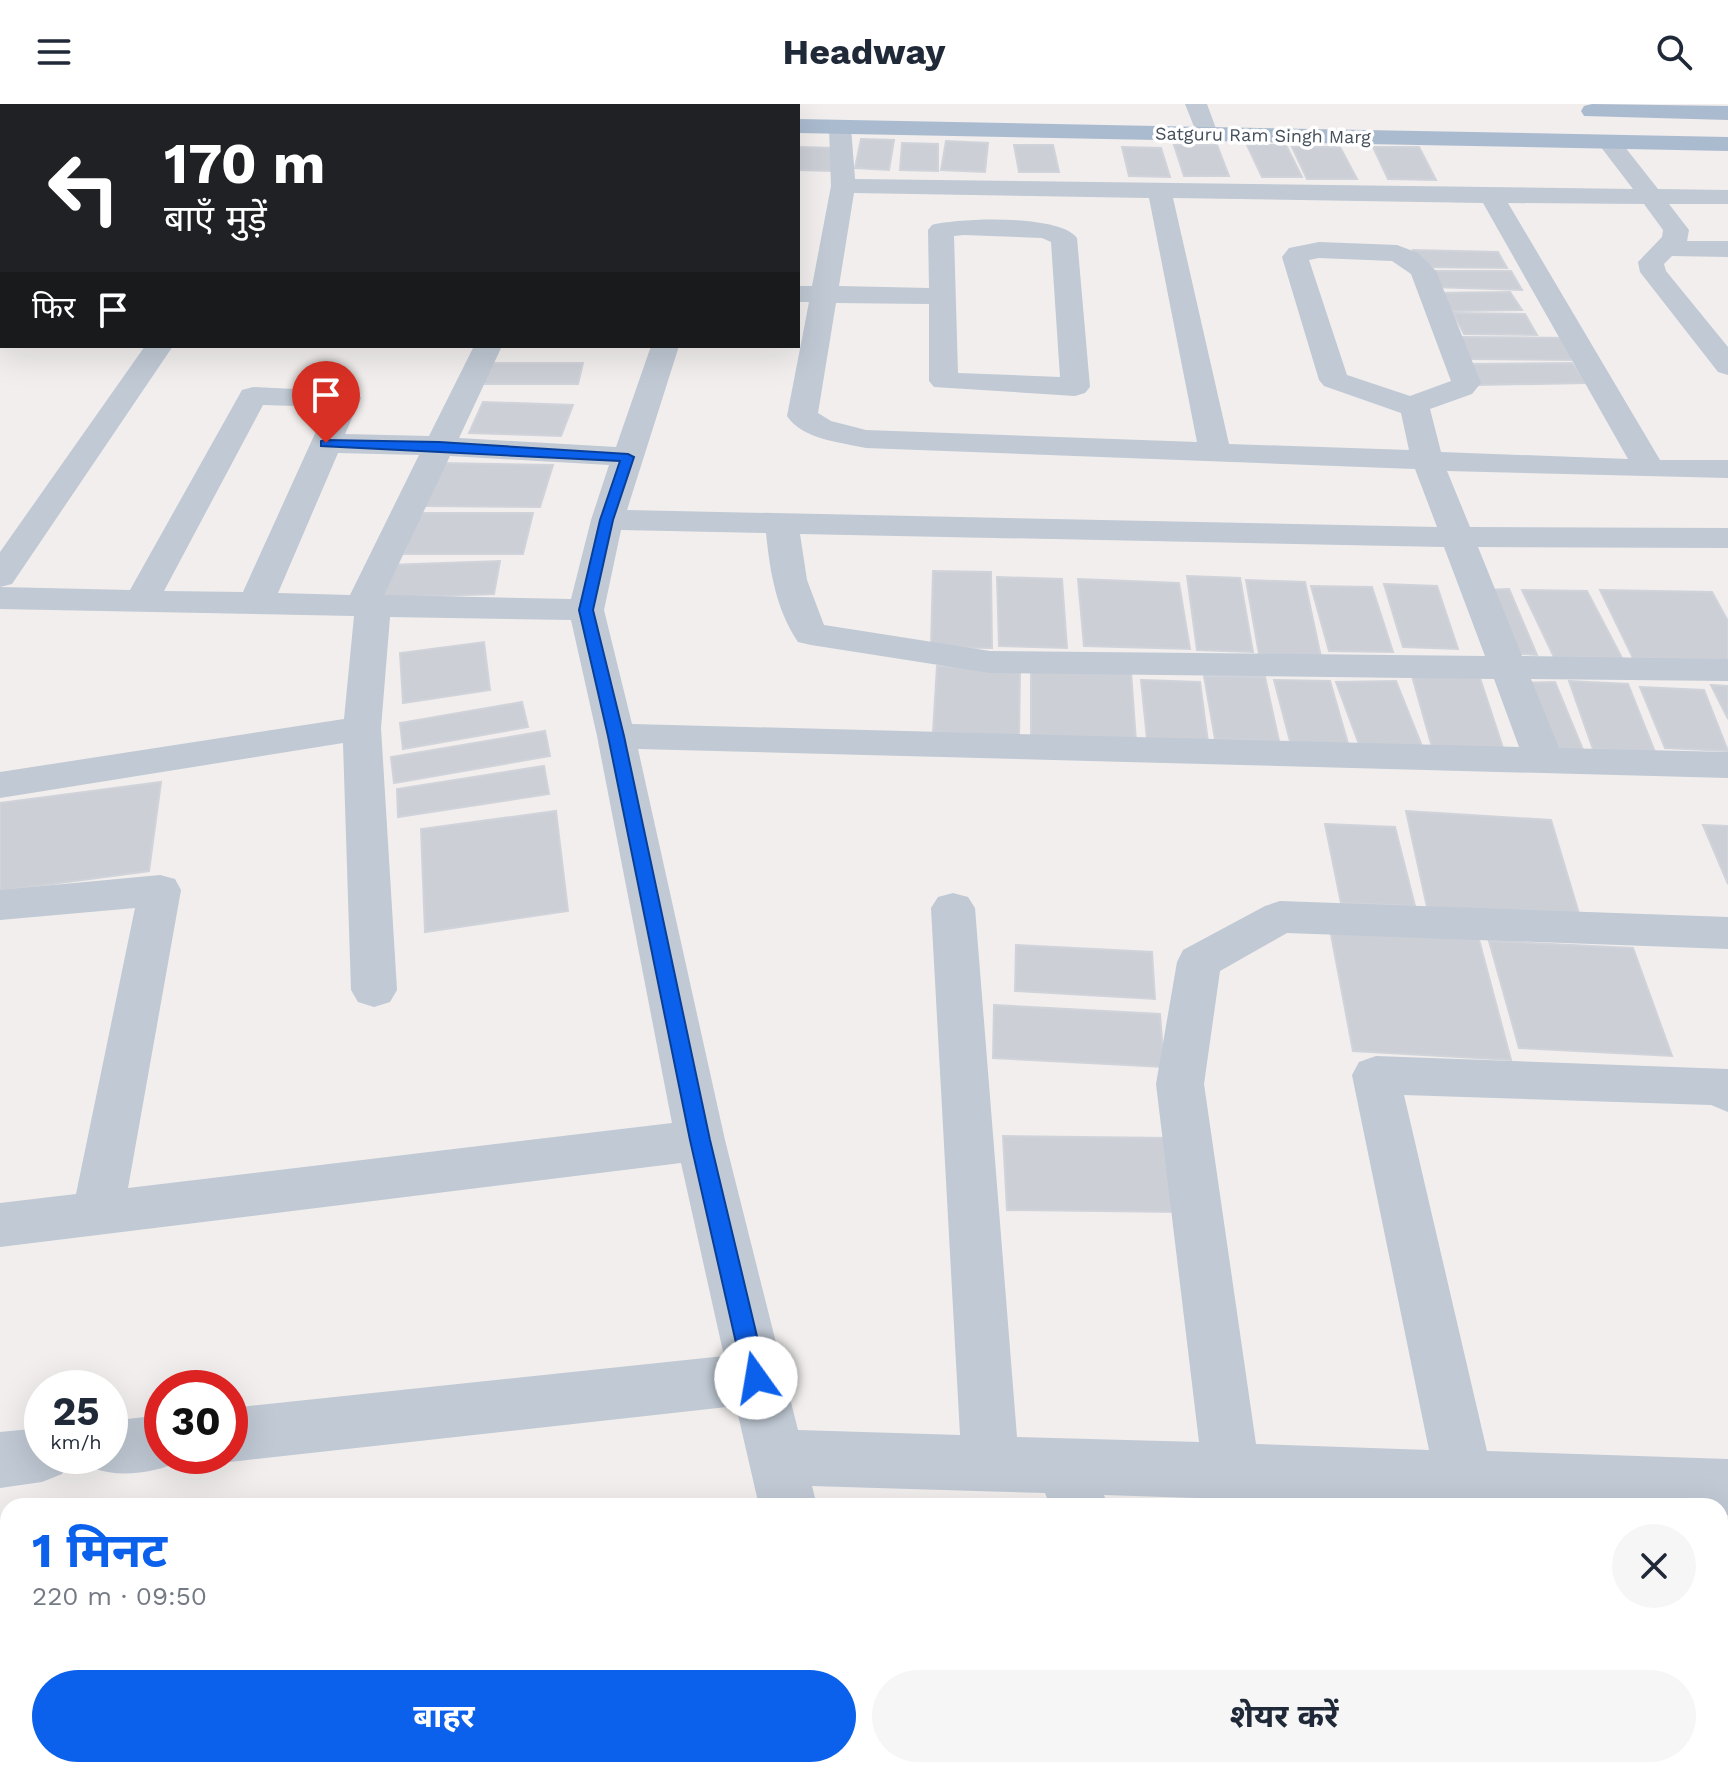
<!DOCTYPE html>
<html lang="hi">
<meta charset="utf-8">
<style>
body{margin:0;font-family:"Work Sans","Noto Sans Devanagari",sans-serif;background:#f6f6f7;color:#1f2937;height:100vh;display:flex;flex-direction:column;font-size:30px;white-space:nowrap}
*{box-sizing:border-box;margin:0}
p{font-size:26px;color:#747a83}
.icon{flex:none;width:44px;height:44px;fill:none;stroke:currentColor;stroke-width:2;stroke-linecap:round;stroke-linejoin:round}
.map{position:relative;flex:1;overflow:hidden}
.panel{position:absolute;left:0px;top:1394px;width:1728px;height:280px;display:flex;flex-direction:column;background:#fff;border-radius:24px 24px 0 0;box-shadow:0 8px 32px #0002}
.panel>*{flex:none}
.guide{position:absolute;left:0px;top:0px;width:800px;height:244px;box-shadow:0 8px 32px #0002;background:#202124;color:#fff;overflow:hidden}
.speed{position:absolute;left:24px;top:1266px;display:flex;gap:16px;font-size:40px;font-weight:700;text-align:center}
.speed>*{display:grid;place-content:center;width:104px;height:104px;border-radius:50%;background:#fff;box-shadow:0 8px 32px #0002;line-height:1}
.speed small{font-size:20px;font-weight:400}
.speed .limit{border:12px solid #d22;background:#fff;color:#111}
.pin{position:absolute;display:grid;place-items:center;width:68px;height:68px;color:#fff;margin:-82px -34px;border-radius:50% 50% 50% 0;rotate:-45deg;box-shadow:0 0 8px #0007}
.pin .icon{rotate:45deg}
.me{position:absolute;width:88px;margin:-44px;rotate:347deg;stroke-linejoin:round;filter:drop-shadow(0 0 6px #0008)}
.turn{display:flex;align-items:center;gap:28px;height:168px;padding:0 32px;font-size:36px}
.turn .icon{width:104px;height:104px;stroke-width:2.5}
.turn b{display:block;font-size:56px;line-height:68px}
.then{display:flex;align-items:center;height:76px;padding:0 32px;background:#0003;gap:16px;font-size:30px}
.round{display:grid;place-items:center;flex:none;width:84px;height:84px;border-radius:42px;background:#f6f6f7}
.overview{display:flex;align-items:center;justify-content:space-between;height:136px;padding:0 32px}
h1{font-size:48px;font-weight:700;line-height:60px;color:#0c61ec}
.button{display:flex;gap:16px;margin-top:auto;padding:16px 32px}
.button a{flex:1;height:92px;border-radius:48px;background:#0c61ec;color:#fff;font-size:32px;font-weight:700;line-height:92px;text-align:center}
.button a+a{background:#f6f6f7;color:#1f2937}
header{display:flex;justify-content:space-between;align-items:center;height:104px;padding:0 32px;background:#fff;font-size:36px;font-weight:700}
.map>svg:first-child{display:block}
.building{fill:#cccfd6;stroke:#d1d3da;stroke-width:2}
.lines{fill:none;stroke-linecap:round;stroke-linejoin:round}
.minor{fill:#c0c9d4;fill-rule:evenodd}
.major{fill:#abbbcf;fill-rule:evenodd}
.route{fill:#0c61ec;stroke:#083f99;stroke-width:2}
.labels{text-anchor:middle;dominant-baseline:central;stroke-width:7;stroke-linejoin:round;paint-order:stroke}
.far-street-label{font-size:18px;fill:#45505c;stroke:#fff}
</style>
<header><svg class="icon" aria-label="menu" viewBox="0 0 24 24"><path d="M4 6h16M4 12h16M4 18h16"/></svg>Headway<svg class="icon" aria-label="search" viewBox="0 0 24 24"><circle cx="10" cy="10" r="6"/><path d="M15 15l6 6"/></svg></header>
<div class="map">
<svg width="1728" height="1674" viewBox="0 0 1728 1674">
<rect width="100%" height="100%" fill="#f1eeed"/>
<path class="building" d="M861,35L894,36L889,66L855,64Z
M946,37L988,39L985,68L941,66Z
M902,39L938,40V67L900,66Z
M1014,41H1053L1059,68H1019Z
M1174,41H1217L1229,72H1184Z
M1247,41H1286L1302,73H1262Z
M798,43L835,44L832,67L798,66Z
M1122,43L1161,44L1170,73L1129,72Z
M1292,43H1340L1357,75H1307Z
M1373,43H1419L1436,76L1388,75Z
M1413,146L1498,148L1507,164L1421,163Z
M1433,167H1511L1522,186L1434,183Z
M1510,188L1522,206L1449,207L1438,189Z
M1453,209L1525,210L1537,231L1464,230Z
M1459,233L1567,234L1580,256L1470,255Z
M490,259H583L578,280H483Z
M1572,259L1586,279L1478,281L1466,260Z
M483,298L573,301L561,332L469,329Z
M440,359L553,361L540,403L423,402Z
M418,409H533L523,450H404Z
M500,457L494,490L380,494L388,461Z
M933,467L991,468L992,544L931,543Z
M1187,472L1240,474L1253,548L1197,546Z
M997,473L1062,475L1067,544L999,542Z
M1078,475L1179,479L1190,545L1084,542Z
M1246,476L1305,478L1321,553L1259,550Z
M1384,480L1437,482L1458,545L1403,543Z
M1311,482L1372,483L1393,548L1329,547Z
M1509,485L1537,551L1510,549L1487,486Z
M1522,486L1587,487L1622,554L1554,553Z
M1600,486L1712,488L1728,517V556L1633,554Z
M484,538L490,586L403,599L400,549Z
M937,562L1020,566L1019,632L933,628Z
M1031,563L1131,568L1136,637L1031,632Z
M1204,572L1265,573L1279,637L1215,635Z
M1412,572L1480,574L1504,647L1432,643Z
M1141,576L1200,578L1208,638L1147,635Z
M1274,576L1330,577L1349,643L1291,641Z
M1396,577L1422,642L1360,643L1336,578Z
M1569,577L1628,580L1655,648L1593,645Z
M1555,578L1586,653L1547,652L1519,579Z
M1711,581L1728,582V615Z
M1640,583L1704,586L1728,647L1665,644Z
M522,598L528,623L403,645L400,619Z
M545,627L550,652L394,679L391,653Z
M544,662L549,690L398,713L397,685Z
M161,678L149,767L0,787V699Z
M556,707L568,807L425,828L421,725Z
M1406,707L1551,716L1580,813L1427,803Z
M1325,720L1395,723L1415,802L1341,799Z
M1703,721L1728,722V780Z
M1330,825L1478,832L1511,956L1353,947Z
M1489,837L1633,844L1672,952L1519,944Z
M1016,841L1152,848L1155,895L1015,887Z
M994,901L1160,910L1164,963L993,954Z
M1003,1032L1169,1034L1180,1108L1007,1106Z
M1720,1435H1728V1595L1720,1568Z
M902,1666H996L967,1674H904Z
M1027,1666H1118L1121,1674H998Z"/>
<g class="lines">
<path class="minor" d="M1185,0H1207L1218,30L1215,35H1199Z
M2,16V31L0,32V17Z
M840,16L848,18L851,23L855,75L1633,85L1597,38L1601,33H1617L1658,85L1728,86V100H1669L1689,126L1687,137H1728V153L1672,152L1664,160L1666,167L1728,243V271L1718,268L1640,168L1638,158L1662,133L1663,126L1644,100L1508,99L1660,356H1728V374L1447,367L1470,423L1728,424V444L1478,443L1522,552L1728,555V577L1531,575L1559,644L1728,648V674L638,645L725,1036L798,1326L960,1331L931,804L938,793L953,789L968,793L975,804L1017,1333L1199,1338L1156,980L1177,858L1183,846L1265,802L1280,797L1728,813V845L1287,829L1220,867L1204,980L1256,1340L1429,1346L1352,971L1359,958L1376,952L1728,965V1008L1711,1001L1404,991L1487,1347L1728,1355V1411H1720V1402H1442L1104,1391L1108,1402H1050L1045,1389L812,1382L817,1402H759L736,1302L230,1358L215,1352H230V1304L724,1252L681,1059L0,1143V1099L76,1090L135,804L0,816V786L160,771L175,775L181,786L128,1084L672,1019L597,632L571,516L390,513L381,624L397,886L390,898L374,903L358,898L351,886L343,639L0,694V668L344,615L354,512L0,505V483L130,486L242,286L253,283L357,288L361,294L345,330L429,332L474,242H502L459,334L616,343L651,242H679L627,406L1437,423L1415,365L866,344C840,338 803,336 787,312L809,198H798V182H812L831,82L829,23L832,18ZM854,89L1149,94L1197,338L866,326L831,317L818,309L836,199L929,200V277L934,283L1075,292L1085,289L1090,283L1077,134C1060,110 959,114 932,121L928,126L929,184L839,182ZM1173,94L1483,99L1628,355L1441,348L1430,305L1472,290L1481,279L1436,167L1418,149L1397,141L1319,138L1289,144L1282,153L1319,276L1324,282L1401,309L1409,346L1229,340ZM964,131L1042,134L1051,138L1060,273L958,269L954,132ZM1319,154L1392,157L1411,170L1451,277L1410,292L1347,271L1309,156ZM263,301L327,303L243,488L164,487ZM338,349L419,351L350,491L278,489ZM450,352L609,361L591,416L571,495L384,491ZM621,426L766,429C770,468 776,505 798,538L811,541L990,569L1494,575L1519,643L632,620L604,506ZM800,430L1444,443L1485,552L990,547L824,521L807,476Z
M0,50H2V64H0Z
M0,90H2V104H0Z
M0,141H2V157H0Z
M0,209H2V225H0Z
M145,242H173L12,480L0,483V448Z
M162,1311V1352H184L182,1357C153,1369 120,1375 90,1363L85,1352H110V1317Z
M42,1324V1352H70L62,1370L42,1378L0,1384V1328Z
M814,1666H880L881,1674H815Z
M1152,1666H1361L1364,1674H1155Z"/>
<path class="major" d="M1592,0L1728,2V16L1584,12L1581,7L1584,2Z
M798,15L1728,33V47L798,29Z"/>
</g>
<path class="route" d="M326,336L439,338L628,350L634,353L613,416L593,506L624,632L710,1036L767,1274L764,1281L756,1284L747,1281L744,1274L690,1036L608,632L579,506L600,416L620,357L321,342V337Z"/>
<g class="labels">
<g class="far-street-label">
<text transform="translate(1263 31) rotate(1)">Satguru Ram Singh Marg</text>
</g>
</g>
</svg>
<div class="speed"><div>25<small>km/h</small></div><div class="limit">30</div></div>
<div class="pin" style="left:326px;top:339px;background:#d93025"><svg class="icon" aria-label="arrive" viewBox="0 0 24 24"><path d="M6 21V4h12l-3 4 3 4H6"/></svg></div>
<svg class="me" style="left:756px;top:1274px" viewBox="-20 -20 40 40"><circle r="19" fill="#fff"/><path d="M0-13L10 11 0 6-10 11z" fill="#0c61ec"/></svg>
<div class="guide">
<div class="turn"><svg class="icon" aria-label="left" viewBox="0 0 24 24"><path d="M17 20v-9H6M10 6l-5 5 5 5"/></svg><div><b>170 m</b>बाएँ मुड़ें</div></div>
<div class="then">फिर<svg class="icon" aria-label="arrive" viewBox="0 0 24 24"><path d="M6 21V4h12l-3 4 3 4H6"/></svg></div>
</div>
<section class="panel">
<div class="overview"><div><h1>1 मिनट</h1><p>220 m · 09:50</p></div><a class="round"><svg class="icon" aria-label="close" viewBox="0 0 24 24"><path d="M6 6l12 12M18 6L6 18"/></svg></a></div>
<div class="button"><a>बाहर</a><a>शेयर करें</a></div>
</section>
</div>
